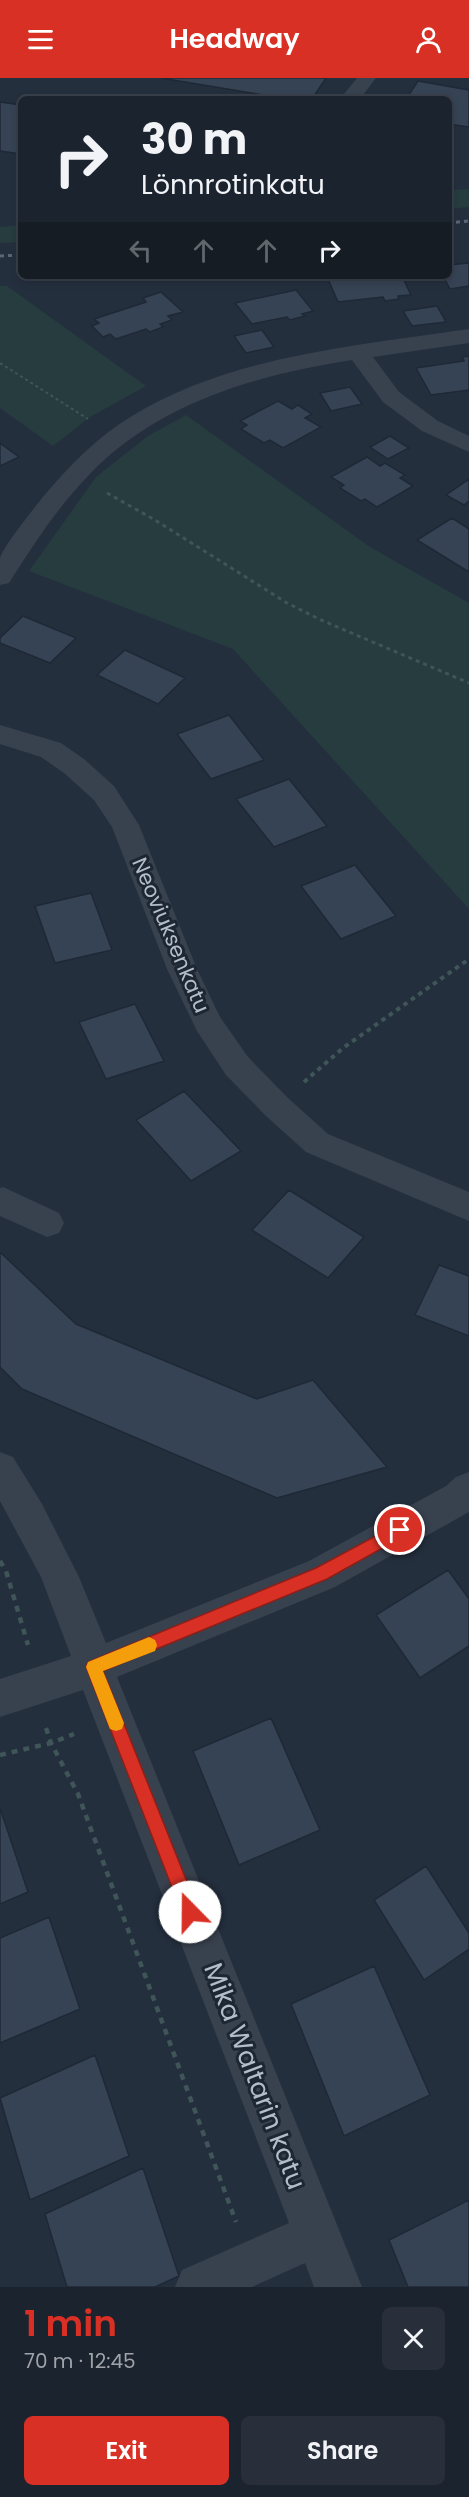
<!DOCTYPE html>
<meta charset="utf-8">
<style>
body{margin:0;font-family:Poppins,sans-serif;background:#282f3a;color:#f1f3f6;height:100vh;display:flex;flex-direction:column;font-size:22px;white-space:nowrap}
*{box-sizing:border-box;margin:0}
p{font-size:20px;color:#a0a4aa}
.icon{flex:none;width:33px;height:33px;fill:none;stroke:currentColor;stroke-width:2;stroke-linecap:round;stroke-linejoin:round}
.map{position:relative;height:2209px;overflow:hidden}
.side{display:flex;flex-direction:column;background:#1b232e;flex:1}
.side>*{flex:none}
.top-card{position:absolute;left:18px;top:18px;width:434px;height:183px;border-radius:9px;box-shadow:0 3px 9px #0003,0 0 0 2px #39404a;background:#1b232e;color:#f1f3f6;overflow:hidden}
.pin{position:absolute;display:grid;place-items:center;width:51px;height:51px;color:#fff;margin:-26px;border:3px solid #fff;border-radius:50%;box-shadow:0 2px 6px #0007}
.me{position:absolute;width:66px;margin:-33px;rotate:338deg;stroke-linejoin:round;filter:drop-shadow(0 0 4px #0008)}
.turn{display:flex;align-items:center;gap:21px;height:126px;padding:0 24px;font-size:27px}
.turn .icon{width:78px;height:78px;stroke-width:2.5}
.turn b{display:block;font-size:42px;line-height:51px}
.lanes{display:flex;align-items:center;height:57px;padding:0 24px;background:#0003;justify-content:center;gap:30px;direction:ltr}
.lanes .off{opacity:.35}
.round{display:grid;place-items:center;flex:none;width:63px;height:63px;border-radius:9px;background:#282f3a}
.overview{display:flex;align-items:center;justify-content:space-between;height:102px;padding:0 24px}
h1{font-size:36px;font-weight:600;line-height:45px;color:#d93025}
.action{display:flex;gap:12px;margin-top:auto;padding:12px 24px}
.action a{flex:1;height:69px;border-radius:9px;background:#d93025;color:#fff;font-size:24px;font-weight:600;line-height:69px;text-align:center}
.action a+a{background:#282f3a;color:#f1f3f6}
header{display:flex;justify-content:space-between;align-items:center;height:78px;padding:0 24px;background:#d93025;color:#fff;font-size:27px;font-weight:600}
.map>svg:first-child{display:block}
.green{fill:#263c3f}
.building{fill:#364354;stroke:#1f2835;stroke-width:1.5}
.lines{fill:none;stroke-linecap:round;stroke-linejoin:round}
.path-far3{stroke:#3f5557;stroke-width:2;stroke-dasharray:3 3;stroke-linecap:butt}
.path-far2{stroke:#3f5557;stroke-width:3;stroke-dasharray:4 4;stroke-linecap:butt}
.path-far1{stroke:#3f5557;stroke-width:4;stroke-dasharray:4.5 4.5;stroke-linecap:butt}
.path{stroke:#3f5557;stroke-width:4.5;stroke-dasharray:6 6;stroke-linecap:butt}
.minor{fill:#38414e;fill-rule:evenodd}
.rail{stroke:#5a6575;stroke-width:3;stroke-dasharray:4 4;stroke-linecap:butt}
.route{fill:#d93025;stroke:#8d1f18;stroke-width:1.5}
.slow{fill:#f59e0b}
.labels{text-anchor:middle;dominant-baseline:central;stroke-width:6;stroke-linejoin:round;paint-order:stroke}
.street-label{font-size:21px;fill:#b4bcc9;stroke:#1d2633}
.near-street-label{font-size:26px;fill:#b4bcc9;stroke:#1d2633}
</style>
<header><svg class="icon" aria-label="menu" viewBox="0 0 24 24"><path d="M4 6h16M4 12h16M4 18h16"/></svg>Headway<svg class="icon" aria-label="person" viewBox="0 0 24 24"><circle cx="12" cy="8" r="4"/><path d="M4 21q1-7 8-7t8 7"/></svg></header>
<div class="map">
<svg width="469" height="2209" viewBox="0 0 469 2209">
<rect width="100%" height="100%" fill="#242f3e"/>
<path class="green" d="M469,111V129L449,131V112Z
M21,147V164L0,165V149Z
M0,208H7L146,308L90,339L53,368L0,330Z
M186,337L370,469L469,525V831L233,571L29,493L96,399L148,358Z"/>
<path class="building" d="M161,0H326L312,21H287Z
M418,3L469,12V49L448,46V21H406Z
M0,24L21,27V76L0,73Z
M469,185V208L450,211L443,198H448V187Z
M355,198H402L411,217L398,218L399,221L385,223L383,219L338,224L328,201Z
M296,212L313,233L302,236L305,238L290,242L287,239L252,246L235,225Z
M161,214L183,234L168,238L172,242L160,246L163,249L150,254L146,251L116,261L110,256L103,259L92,248L99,245L94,241L146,224L143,220Z
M437,228L446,244L412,248L403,233Z
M262,252L274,269L246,275L234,258Z
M469,278V312L431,317L416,290L464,283L462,279Z
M350,309L362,326L331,333L320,315Z
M278,323L292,331L298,327L312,336L305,340L321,349L283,370L270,362L264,365L241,351L247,347L240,343Z
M390,358L409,370L388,381L370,369Z
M0,365L19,379L0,388Z
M367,379L380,388L385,385L405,397L400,400L413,408L377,429L365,421L361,423L340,410L344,407L331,399Z
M469,401V423L464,427L446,417Z
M452,440L469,451V494L417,462Z
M23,538L76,560L50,585L0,565V560Z
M125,572L185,600L158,626L97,597Z
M229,637L264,682L211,701L177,656Z
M289,701L327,748L274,769L236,721Z
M355,787L396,838L341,861L301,808Z
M91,815L112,872L55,885L35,828Z
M135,926L164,983L106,1001L79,944Z
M184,1013L241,1073L191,1103L136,1042Z
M289,1112L364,1159L328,1200L252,1152Z
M0,1174L76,1246L257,1321L313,1302L387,1389L277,1420L22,1311L0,1289Z
M439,1187L469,1198V1258L415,1237Z
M448,1492L469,1521V1568L420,1600L376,1537Z
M271,1640L320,1752L239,1787L193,1673Z
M0,1730L28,1814L0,1826Z
M426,1788L469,1855V1871L424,1902L374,1822Z
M49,1839L80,1931L0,1965V1860Z
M374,1888L430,2017L344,2058L291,1926Z
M95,1977L129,2078L30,2122L0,2020Z
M143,2090L179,2198L155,2209H67L45,2136Z
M469,2122V2209H408L389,2162Z"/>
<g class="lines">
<path class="path-far3" d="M0,285L88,341"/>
<path class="path-far2" d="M107,415L155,442L287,525L321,542L469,605"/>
<path class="path-far1" d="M304,1004L343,970L469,881"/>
<path class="path" d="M0,1483L6,1493L28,1567
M46,1650L51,1665L78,1716L236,2144
M0,1677L51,1665L74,1656"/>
<path class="minor" d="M357,0H376L360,21H340Z
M469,251V265L373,279L399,314L438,343L469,358V374L422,353L383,324L352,282C256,297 157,325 88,398C57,430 33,467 9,505L0,507C0,499 0,487 0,480C4,467 33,432 42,420C68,389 97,359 132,338C232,277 356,268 469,251Z
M0,647L61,665L84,681L114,708L139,747L197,891L220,939L248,979L288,1020L328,1056L469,1114V1143L306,1074L266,1038L226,997L197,953L167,891L112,749L94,722L64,695L41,679L0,666Z
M3,1109L59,1135L64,1145L59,1155L47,1159L0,1138V1110Z
M0,1374L13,1379L42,1426L79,1499L106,1565L309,1483L446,1408L456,1399L469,1394V1434L335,1509L117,1599L362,2209H314L305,2185L252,2209H175L182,2192L289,2145L83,1612L0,1639V1601L71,1578L41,1499L0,1423Z"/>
<path class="rail" d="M448,145L469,143
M0,178L21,177"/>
</g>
<path class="route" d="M400,1445L406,1447L408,1452L406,1457L327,1501L103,1593L199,1834L197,1840L190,1842L184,1840L86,1589L88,1584L316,1490Z"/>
<path class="slow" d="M149,1559L155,1562L157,1567L155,1573L103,1593L124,1645L122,1651L116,1653L110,1651L86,1589L88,1584Z"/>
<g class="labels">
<g class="street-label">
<text transform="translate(171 857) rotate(67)">Neoviuksenkatu</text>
</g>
<g class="near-street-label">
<text transform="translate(255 1998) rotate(69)">Mika Waltarin katu</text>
</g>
</g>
</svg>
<div class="pin" style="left:400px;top:1452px;background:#d93025"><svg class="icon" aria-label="arrive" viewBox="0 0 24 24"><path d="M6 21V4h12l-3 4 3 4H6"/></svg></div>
<svg class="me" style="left:190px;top:1834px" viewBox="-20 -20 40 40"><circle r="19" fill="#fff"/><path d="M0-13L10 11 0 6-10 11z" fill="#d93025"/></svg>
<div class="top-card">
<div class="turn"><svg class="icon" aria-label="right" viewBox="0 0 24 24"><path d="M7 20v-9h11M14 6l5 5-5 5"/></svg><div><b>30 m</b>Lönnrotinkatu</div></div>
<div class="lanes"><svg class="icon off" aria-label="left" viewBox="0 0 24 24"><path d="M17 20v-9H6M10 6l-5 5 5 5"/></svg><svg class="icon off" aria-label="ahead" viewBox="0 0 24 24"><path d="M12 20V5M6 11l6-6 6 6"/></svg><svg class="icon off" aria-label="ahead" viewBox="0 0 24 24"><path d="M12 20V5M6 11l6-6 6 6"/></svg><svg class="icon" aria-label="right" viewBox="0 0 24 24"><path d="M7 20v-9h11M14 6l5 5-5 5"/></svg></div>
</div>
</div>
<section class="side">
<div class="overview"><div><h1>1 min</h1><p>70 m · 12:45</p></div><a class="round"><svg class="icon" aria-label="close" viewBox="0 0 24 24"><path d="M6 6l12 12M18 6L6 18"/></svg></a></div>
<div class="action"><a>Exit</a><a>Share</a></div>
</section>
